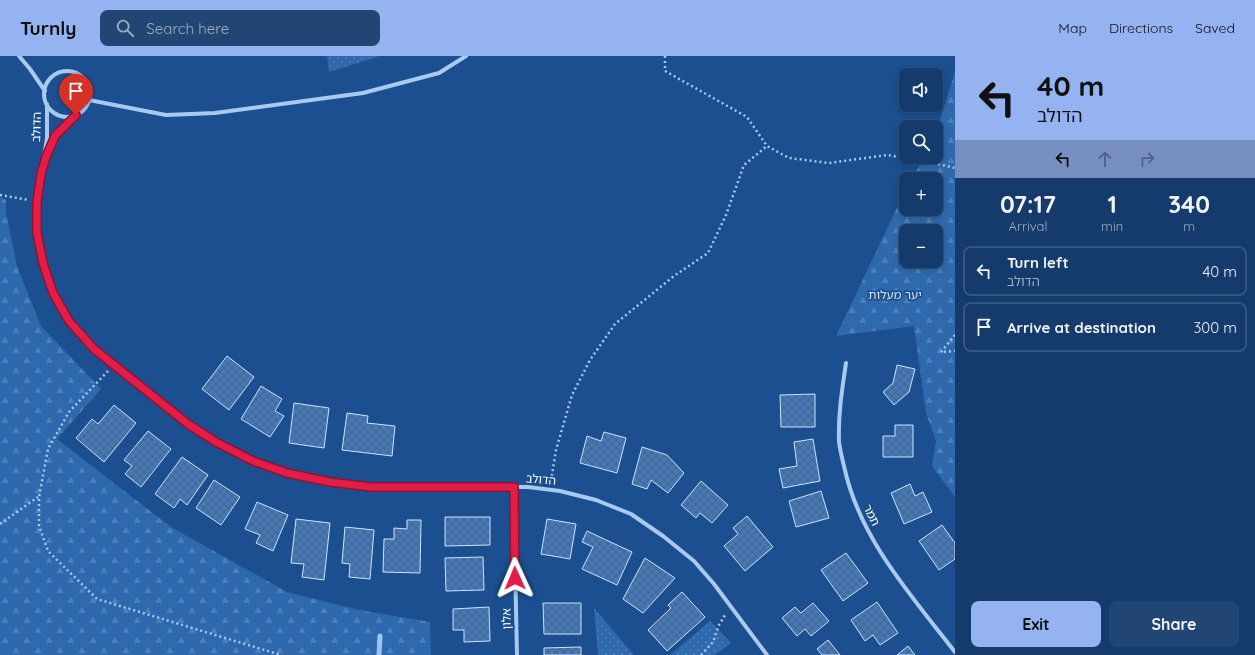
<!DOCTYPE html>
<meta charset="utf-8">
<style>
body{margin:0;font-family:Quicksand,"Noto Sans Hebrew",sans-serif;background:#214673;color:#f1f3f6;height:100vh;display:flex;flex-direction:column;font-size:15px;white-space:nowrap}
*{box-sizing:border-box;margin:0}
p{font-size:13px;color:#9dadc1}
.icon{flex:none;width:22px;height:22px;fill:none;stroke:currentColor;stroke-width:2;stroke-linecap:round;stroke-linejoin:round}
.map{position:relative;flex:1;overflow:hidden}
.side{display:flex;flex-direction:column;background:#143b6b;width:300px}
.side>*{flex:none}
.hud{background:#95b2f1;color:#111;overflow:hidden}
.tools{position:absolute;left:899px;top:12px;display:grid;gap:8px}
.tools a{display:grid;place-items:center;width:44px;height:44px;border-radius:8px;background:#143b6b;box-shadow:0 2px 6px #0003,0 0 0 1px #33557e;font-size:20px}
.pin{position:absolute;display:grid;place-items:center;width:34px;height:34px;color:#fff;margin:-41px -17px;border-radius:50% 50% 50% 0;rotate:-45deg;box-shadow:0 0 4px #0007}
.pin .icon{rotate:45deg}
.me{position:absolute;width:44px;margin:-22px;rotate:359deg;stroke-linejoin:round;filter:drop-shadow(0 0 3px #0008)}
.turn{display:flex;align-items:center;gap:14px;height:84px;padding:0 16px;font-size:18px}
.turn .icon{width:52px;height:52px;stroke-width:2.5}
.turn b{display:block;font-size:28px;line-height:34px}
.lanes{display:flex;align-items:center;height:38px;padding:0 16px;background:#0003;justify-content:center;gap:20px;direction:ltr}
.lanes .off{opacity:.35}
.eta{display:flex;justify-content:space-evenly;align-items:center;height:68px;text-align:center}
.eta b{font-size:24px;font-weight:700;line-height:28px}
.action{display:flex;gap:8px;margin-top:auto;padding:8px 16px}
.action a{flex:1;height:46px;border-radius:8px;background:#95b2f1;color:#111;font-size:16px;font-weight:700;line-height:46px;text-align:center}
.action a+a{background:#214673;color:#f1f3f6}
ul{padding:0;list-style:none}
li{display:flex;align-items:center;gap:12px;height:50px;margin:0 8px 6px;padding:0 8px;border:2px solid #33557e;border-radius:8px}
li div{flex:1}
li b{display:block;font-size:15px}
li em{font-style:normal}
header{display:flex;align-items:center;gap:24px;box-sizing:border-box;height:56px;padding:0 20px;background:#95b2f1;color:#111}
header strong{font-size:19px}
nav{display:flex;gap:22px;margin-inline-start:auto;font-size:14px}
.search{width:280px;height:36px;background:#214673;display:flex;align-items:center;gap:10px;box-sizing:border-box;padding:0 14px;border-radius:8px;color:#9dadc1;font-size:15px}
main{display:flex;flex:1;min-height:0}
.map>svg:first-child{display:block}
.grass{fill:url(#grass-dots)}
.forest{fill:url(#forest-firs);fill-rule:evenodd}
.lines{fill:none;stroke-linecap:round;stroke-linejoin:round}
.stream{stroke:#9cc4f0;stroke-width:5}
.building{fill:url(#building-cross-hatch);stroke:#cfe3fa}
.path{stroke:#a9c9ee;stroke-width:2.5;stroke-dasharray:2 3;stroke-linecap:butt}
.minor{stroke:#a9c9ee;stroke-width:4}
.route-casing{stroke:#92132f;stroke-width:10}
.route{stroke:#e11d48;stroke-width:7}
.labels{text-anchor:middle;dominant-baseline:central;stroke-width:3.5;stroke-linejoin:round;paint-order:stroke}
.street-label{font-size:12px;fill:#fff;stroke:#1b4f8f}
.park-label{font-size:12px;fill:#cfe3fa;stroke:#1b4f8f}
</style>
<header>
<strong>Turnly</strong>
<div class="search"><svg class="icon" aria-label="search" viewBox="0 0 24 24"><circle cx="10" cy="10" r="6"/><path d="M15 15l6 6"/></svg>Search here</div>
<nav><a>Map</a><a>Directions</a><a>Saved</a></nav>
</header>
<main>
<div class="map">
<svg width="955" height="599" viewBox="0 0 955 599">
<defs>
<pattern id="grass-dots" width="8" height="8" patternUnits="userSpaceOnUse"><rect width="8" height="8" fill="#2e69ad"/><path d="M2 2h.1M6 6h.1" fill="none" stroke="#4d80b9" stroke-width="1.8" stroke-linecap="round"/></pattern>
<pattern id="forest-firs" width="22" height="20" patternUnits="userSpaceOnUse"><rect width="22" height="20" fill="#2e69ad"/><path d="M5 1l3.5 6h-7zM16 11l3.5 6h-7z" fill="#4d80b9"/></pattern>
<pattern id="building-cross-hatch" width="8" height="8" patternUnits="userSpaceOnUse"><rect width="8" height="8" fill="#4478b7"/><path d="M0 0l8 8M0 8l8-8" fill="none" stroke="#486282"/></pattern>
</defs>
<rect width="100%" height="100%" fill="#1b4f8f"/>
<path class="grass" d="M327,0H380L329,16Z
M594,552L634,599H598Z
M710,565L731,587L715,599H670Z"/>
<path class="forest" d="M955,16V441L932,410L936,385L926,357L914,270L836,280L906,133V153H936V123H912L924,101H936V77ZM906,175H936V205H906Z
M0,141L6,144V156L17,210L41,270L101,333L57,383L171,471L287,536L359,554L430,566L431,599H0Z"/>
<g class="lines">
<path class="stream" d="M379,599L380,580"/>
</g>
<path class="building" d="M227,300L254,321L229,354L202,333Z
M897,309L915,313L909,336L894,349L883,336L893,327Z
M261,330L282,343L275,355L284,360L270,381L241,363Z
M815,338V371H781L780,339Z
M294,347L329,352L324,392L289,387Z
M114,349L136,367L104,406L76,382L92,363L98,368Z
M347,357L368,360L367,367L395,370L392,400L342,394Z
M895,369H913V401H883V380H895Z
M148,375L171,393L141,431L125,418L132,410L124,404Z
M604,376L626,382L617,417L580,407L587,380L601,385Z
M813,383L820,425L783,432L779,413L797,410L794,386Z
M642,391L667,399L684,417L668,437L651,424L647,433L632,428Z
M182,401L208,419L187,449L180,443L174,452L155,438Z
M214,424L240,441L221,469L196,452Z
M701,425L728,449L712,467L700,457L696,462L681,449Z
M910,428L915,440L923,436L932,456L904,468L891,437Z
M821,435L829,462L796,471L789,445Z
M257,446L288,459L273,495L256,487L260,479L245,473Z
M747,460L773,491L745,515L724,490L738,478L733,472Z
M445,461H490V489L445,490Z
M296,463L330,467L324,524L302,521L304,508L291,507Z
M547,463L576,468L570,503L541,498Z
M407,464H421L420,517L383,516L384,483H394V472L407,473Z
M942,469L955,487V503L939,514L919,485Z
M345,471L374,474L370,523L349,521L350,508L342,507Z
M587,475L632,496L617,529L582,513L593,491L582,486Z
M846,497L868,527L843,545L821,514Z
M483,501L484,534L446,535L445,502Z
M645,502L675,522L643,557L623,543Z
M682,536L705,561L667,595L648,574L671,552L668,549Z
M877,546L898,577L880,589L873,579L865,585L851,564Z
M543,547H581V578H544Z
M813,547L829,565L811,580L805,573L797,580L782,562L795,551L801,557Z
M489,551L490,585L464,586V574H453V553Z
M828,584L840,599H822L817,593Z
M908,590L915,599H897Z
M581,591V599H544V592Z"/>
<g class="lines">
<path class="path" d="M665,0V15L747,61L767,90L789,102L829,107L887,99L930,106L955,112
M0,139L29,144
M955,279L941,296L955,295
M108,315L69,356L48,393L39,441V470L48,495L97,543L281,599
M551,425L556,394L572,339L590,304L615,268L674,220L708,197L726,159L744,109L767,90
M0,468L38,441
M701,599L713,586L719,569L725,559"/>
<path class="minor" d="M19,0L30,13L45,35
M44 38a23 23 0 1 1 46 0a23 23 0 1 1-46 0Z
M89,44L166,59L215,57L363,37L439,17L466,0
M47,48V82L37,146V177L43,207L53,237L69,265L94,293L188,368L216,386L253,405L287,417L330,426L371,431H528L560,435L596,444L631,458L663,480L694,505L714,528L767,599
M45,102L55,80L76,60
M846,307C842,334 838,359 839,386C840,394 842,402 844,410C859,482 911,539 955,596
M514,431V461L517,599"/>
</g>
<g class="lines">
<g class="route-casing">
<path id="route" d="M76,59L55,80L46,101L41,118L37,146V177L43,207L53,237L69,265L94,293L188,368L216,386L253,405L287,417L330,426L371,431H514L515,522"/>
</g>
<use href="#route" class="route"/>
</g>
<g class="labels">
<g class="street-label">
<text transform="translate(36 71) rotate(-88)">הדולב</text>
<text transform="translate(541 423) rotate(5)">הדולב</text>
<text transform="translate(872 459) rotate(63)">תמר</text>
<text transform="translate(506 563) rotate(-91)">אלון</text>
</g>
<g class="park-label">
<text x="895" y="238">יער מעלות</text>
</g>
</g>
</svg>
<div class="tools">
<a><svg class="icon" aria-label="sound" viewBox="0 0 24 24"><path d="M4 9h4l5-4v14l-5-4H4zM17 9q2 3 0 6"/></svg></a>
<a><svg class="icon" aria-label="search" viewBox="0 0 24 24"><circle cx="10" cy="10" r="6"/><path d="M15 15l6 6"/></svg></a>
<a>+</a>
<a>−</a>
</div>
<div class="pin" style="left:76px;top:59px;background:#d93025"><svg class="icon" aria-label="arrive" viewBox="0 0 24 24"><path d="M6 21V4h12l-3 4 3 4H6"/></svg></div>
<svg class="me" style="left:515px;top:522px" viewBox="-20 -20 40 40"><path d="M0-17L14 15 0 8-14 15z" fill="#e11d48" stroke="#fff" stroke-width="4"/></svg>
</div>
<section class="side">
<div class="hud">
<div class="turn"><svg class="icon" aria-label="left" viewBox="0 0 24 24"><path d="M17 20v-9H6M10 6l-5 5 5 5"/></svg><div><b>40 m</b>הדולב</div></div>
<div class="lanes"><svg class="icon" aria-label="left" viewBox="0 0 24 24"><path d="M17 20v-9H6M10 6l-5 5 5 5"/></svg><svg class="icon off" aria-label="ahead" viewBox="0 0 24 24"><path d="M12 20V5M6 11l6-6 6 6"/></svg><svg class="icon off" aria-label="right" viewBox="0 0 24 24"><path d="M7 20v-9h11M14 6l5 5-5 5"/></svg></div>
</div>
<div class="eta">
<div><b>07:17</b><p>Arrival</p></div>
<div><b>1</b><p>min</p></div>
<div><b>340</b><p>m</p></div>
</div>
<ul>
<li><svg class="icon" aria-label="left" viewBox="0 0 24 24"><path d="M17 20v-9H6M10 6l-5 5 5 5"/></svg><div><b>Turn left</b><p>הדולב</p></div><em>40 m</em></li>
<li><svg class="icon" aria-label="arrive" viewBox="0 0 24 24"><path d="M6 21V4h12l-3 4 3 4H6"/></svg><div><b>Arrive at destination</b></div><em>300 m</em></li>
</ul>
<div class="action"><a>Exit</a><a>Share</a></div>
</section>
</main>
